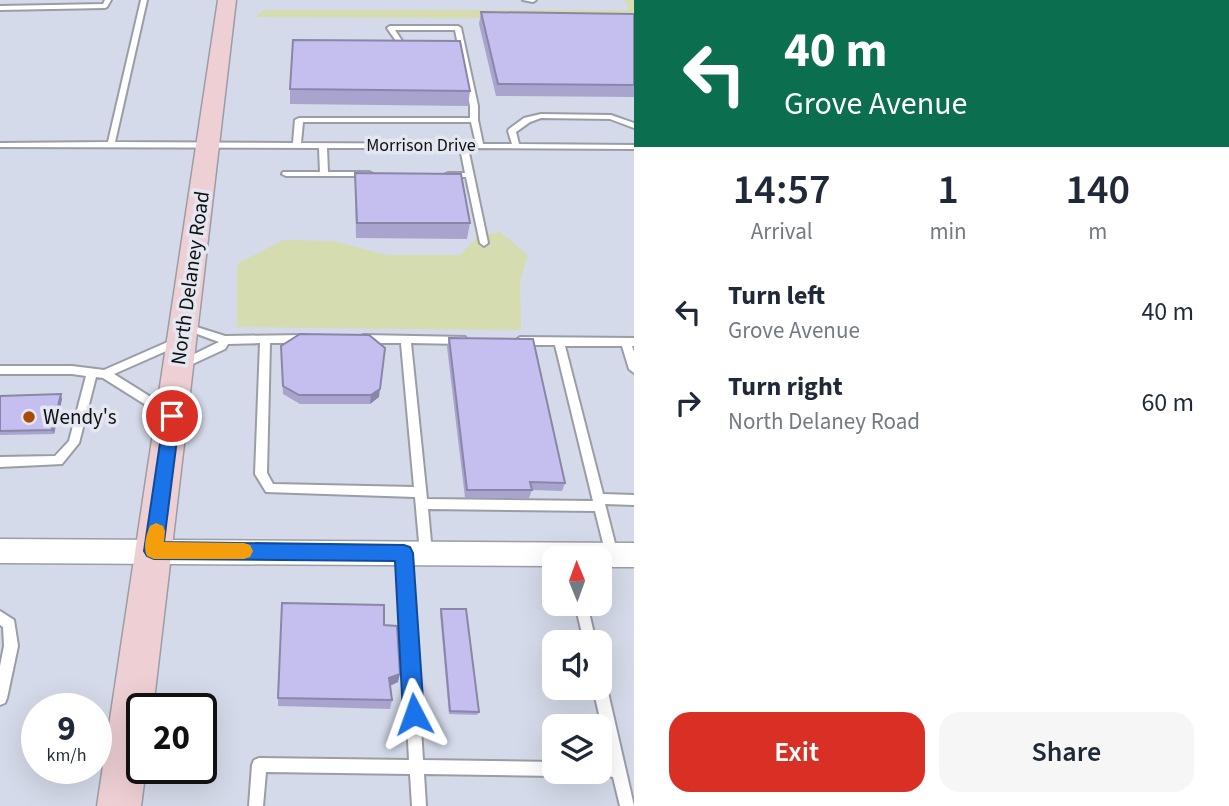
<!DOCTYPE html>
<style>
body{margin:0;font-family:"Source Sans 3",sans-serif;background:#f6f6f7;color:#1f2937;height:100vh;display:flex;flex-direction:column;font-size:26px;white-space:nowrap}
*{box-sizing:border-box;margin:0}
p{font-size:23px;color:#747a83}
.icon{flex:none;width:38px;height:38px;fill:none;stroke:currentColor;stroke-width:2;stroke-linecap:round;stroke-linejoin:round}
.map{position:relative;flex:1;overflow:hidden}
.side{display:flex;flex-direction:column;background:#fff;width:595px}
.side>*{flex:none}
.banner{background:#0b6e4f;color:#fff;overflow:hidden}
.needle{width:46px;rotate:359deg}
.controls{position:absolute;left:542px;top:546px;display:grid;gap:14px}
.controls a{display:grid;place-items:center;width:70px;height:70px;border-radius:14px;background:#fff;box-shadow:0 7px 28px #0002;font-size:35px}
.speed{position:absolute;left:21px;top:693px;display:flex;gap:14px;font-size:35px;font-weight:700;text-align:center}
.speed>*{display:grid;place-content:center;width:91px;height:91px;border-radius:50%;background:#fff;box-shadow:0 7px 28px #0002;line-height:1}
.speed small{font-size:18px;font-weight:400}
.speed .limit{border:4px solid #111;border-radius:10px;background:#fff;color:#111}
.pin{position:absolute;display:grid;place-items:center;width:60px;height:60px;color:#fff;margin:-30px;border:4px solid #fff;border-radius:50%;box-shadow:0 2px 7px #0007}
.me{position:absolute;width:77px;margin:-38px;rotate:356deg;stroke-linejoin:round;filter:drop-shadow(0 0 5px #0008)}
.turn{display:flex;align-items:center;gap:24px;height:147px;padding:0 35px;font-size:32px}
.turn .icon{width:91px;height:91px;stroke-width:2.5}
.turn b{display:block;font-size:49px;line-height:60px}
.eta{display:flex;justify-content:space-evenly;align-items:center;height:119px;text-align:center}
.eta b{font-size:42px;font-weight:600;line-height:49px}
.action{display:flex;gap:14px;margin-top:auto;padding:14px 35px}
.action a{flex:1;height:80px;border-radius:21px;background:#d93025;color:#fff;font-size:28px;font-weight:600;line-height:80px;text-align:center}
.action a+a{background:#f6f6f7;color:#1f2937}
ul{padding:0;list-style:none}
li{display:flex;align-items:center;gap:21px;height:91px;padding:0 35px}
li div{flex:1}
li b{display:block;font-size:26px}
li em{font-style:normal}
main{display:flex;flex:1;min-height:0}
.map>svg:first-child{display:block}
.built{fill:#d4dae9;fill-rule:evenodd}
.green{fill:#d5dcb0}
.lines{fill:none;stroke-linecap:round;stroke-linejoin:round}
.lane-casing{stroke:#9b9da5;stroke-width:4}
.street-casing{stroke:#9b9da5;stroke-width:3}
.secondary-casing{stroke:#9b9da5;stroke-width:3}
.lane{fill:#fff;fill-rule:evenodd}
.street{fill:#fff;fill-rule:evenodd}
.secondary{fill:#eed0d4;fill-rule:evenodd}
.wall{fill:#a9a4ce}
.shaded-wall{fill:#8a86a8}
.building{fill:#c5bff0;stroke:#8a86a8;stroke-width:2}
.route{fill:#1a73e8;stroke:#114b97;stroke-width:2}
.slow{fill:#f59e0b}
.poi-dot{fill:#ab4a08;stroke:#e4e7f0;stroke-width:2.5}
.labels{text-anchor:middle;dominant-baseline:central;stroke-width:7;stroke-linejoin:round;paint-order:stroke}
.far-street-label{font-size:18px;fill:#0f1013;stroke:#e4e7f0}
.street-label{font-size:21px;fill:#0f1013;stroke:#e4e7f0}
.poi-label{font-size:21px;fill:#0f1013;stroke:#e4e7f0;text-anchor:start}
</style>
<main>
<div class="map">
<svg width="634" height="806" viewBox="0 0 634 806">
<rect width="100%" height="100%" fill="#e4e7f0"/>
<path class="built" d="M0,0H634V806H0ZM555,558H600V604H555ZM555,642H600V688H555ZM37,709H96V768H37ZM142,709H201V768H142ZM555,726H600V772H555Z"/>
<path class="green" d="M625,0H634V19L255,17L264,10H629Z
M500,232L528,255L520,282L521,330L237,327V264L283,240L333,241L387,255H460L479,235Z"/>
<g class="lines">
<g class="lane-casing">
<path id="lane" d="M105,0H111L107,7L105,8L0,10V6L103,4Z
M141,0H147L115,142L293,143L295,120L299,118H470V106L455,30H395L408,50L405,52L403,51L387,28L390,26H458L461,28L478,106V120L483,144H512L508,131L509,129L524,118L541,114L611,115L634,123V128L610,119L541,118L530,122L516,132L519,144L634,145V149L468,148L488,243L484,246L480,243L466,177H448L444,175L448,173H465L460,148H327L328,172H369L373,174L369,176H286L282,174L283,172H320L319,148L0,147V143L108,142ZM303,122H471L476,144L301,143Z
M523,0H536L533,2Z
M184,323L225,336L305,335L310,339L305,343H270L267,473L273,484L414,487L401,343H363L358,339L363,335L465,337L467,340L462,344L411,343L427,499L593,501L555,345H520L515,341L520,337L634,338V346H632L634,352V373L629,369L622,346H565L603,494L634,495V505L605,504L618,555L616,559L612,560L608,559L606,555L595,511L428,509L432,553L430,557L426,558L422,557L420,553L415,497L266,492L255,474L260,343L228,344L225,349L184,368L179,364L180,361L219,342L181,328L179,326Z
M179,337L182,338L184,341L182,344L114,374L173,411L174,414L173,417H165L103,378L96,377L79,443L62,464L0,467V457L55,456L69,441L86,376L72,374H0V366H72L104,370Z
M404,548L408,549L410,553L423,760L555,762V772H561L560,774L555,776L424,774L426,806H412L410,774L266,772L263,806H249L252,765L254,760L259,758L409,760L398,553L400,549Z
M575,604H587L596,642H584Z
M0,611L14,620L18,646L7,698L5,703L0,705V666L4,646L3,627L0,625Z
M600,681L605,683L607,688L634,806H620L613,777L595,774L594,772H600V762H610L593,688H600Z"/>
</g>
<g class="street-casing">
<path id="street" d="M0,539L634,543V567H600V558H555V566L0,563Z"/>
</g>
<g class="secondary-casing">
<path id="secondary" d="M218,0H236L153,709H142V768H146L141,806H97Z"/>
</g>
<use href="#lane" class="lane"/>
<use href="#street" class="street"/>
<use href="#secondary" class="secondary"/>
</g>
<path class="wall" d="M481,12L634,14V97L496,96L479,24Z
M290,89L470,91L468,106L290,104Z
M355,173L470,223L467,239L356,238L355,188Z
M449,338L565,483L562,491L532,490L529,498H465L447,347Z
M281,346L379,397L370,404H300L283,394Z
M0,396L62,399L54,434L0,435Z
M441,609L479,712L477,715L449,714L440,613Z
M384,625L398,682L390,686L392,700L390,709L278,706V698Z"/>
<path class="shaded-wall" d="M385,348L379,397L370,404L371,395Z
M61,394L62,399L54,434L52,430Z
M400,674L398,682L387,687L389,678Z"/>
<path class="building" d="M481,12L634,14V85L498,84Z
M293,40L460,41L470,91L290,89Z
M355,173L461,174L470,223H357Z
M300,334L369,335L385,348L380,389L371,395H299L283,386L281,346Z
M449,338L533,339L565,483L530,482L532,490H467Z
M61,394L52,430L0,431V396Z
M282,603L384,605V625L397,626L400,674L389,678L392,700L278,698Z
M441,609H466L479,712L450,711Z"/>
<path class="route" d="M172,409L180,416L164,542L404,545L410,547L413,553L424,714L421,721L414,724L406,721L403,714L395,561L154,559L147,556L144,551L164,416Z"/>
<path class="slow" d="M156,523L163,526L165,531L164,542L244,543L250,545L253,551L250,557L244,559H154L147,556C143,547 146,535 150,526Z"/>
<circle class="poi-dot" cx="29" cy="417" r="7"/>
<g class="labels">
<g class="far-street-label">
<text x="421" y="145">Morrison Drive</text>
</g>
<g class="street-label">
<text transform="translate(190 278) rotate(-82)">North Delaney Road</text>
</g>
<g class="poi-label">
<text x="43" y="417">Wendy's</text>
</g>
</g>
</svg>
<div class="controls">
<a><svg class="needle" viewBox="-14 -14 28 28"><path d="M0-13l5 13h-10z" fill="#e53935"/><path d="M0 13l5-13h-10z" fill="#747a83"/></svg></a>
<a><svg class="icon" aria-label="sound" viewBox="0 0 24 24"><path d="M4 9h4l5-4v14l-5-4H4zM17 9q2 3 0 6"/></svg></a>
<a><svg class="icon" aria-label="layers" viewBox="0 0 24 24"><path d="M12 4l9 5-9 5-9-5zM3 14l9 5 9-5"/></svg></a>
</div>
<div class="speed"><div>9<small>km/h</small></div><div class="limit">20</div></div>
<div class="pin" style="left:172px;top:416px;background:#d93025"><svg class="icon" aria-label="arrive" viewBox="0 0 24 24"><path d="M6 21V4h12l-3 4 3 4H6"/></svg></div>
<svg class="me" style="left:414px;top:714px" viewBox="-20 -20 40 40"><path d="M0-17L14 15 0 8-14 15z" fill="#1a73e8" stroke="#fff" stroke-width="4"/></svg>
</div>
<section class="side">
<div class="banner">
<div class="turn"><svg class="icon" aria-label="left" viewBox="0 0 24 24"><path d="M17 20v-9H6M10 6l-5 5 5 5"/></svg><div><b>40 m</b>Grove Avenue</div></div>
</div>
<div class="eta">
<div><b>14:57</b><p>Arrival</p></div>
<div><b>1</b><p>min</p></div>
<div><b>140</b><p>m</p></div>
</div>
<ul>
<li><svg class="icon" aria-label="left" viewBox="0 0 24 24"><path d="M17 20v-9H6M10 6l-5 5 5 5"/></svg><div><b>Turn left</b><p>Grove Avenue</p></div><em>40 m</em></li>
<li><svg class="icon" aria-label="right" viewBox="0 0 24 24"><path d="M7 20v-9h11M14 6l5 5-5 5"/></svg><div><b>Turn right</b><p>North Delaney Road</p></div><em>60 m</em></li>
</ul>
<div class="action"><a>Exit</a><a>Share</a></div>
</section>
</main>
